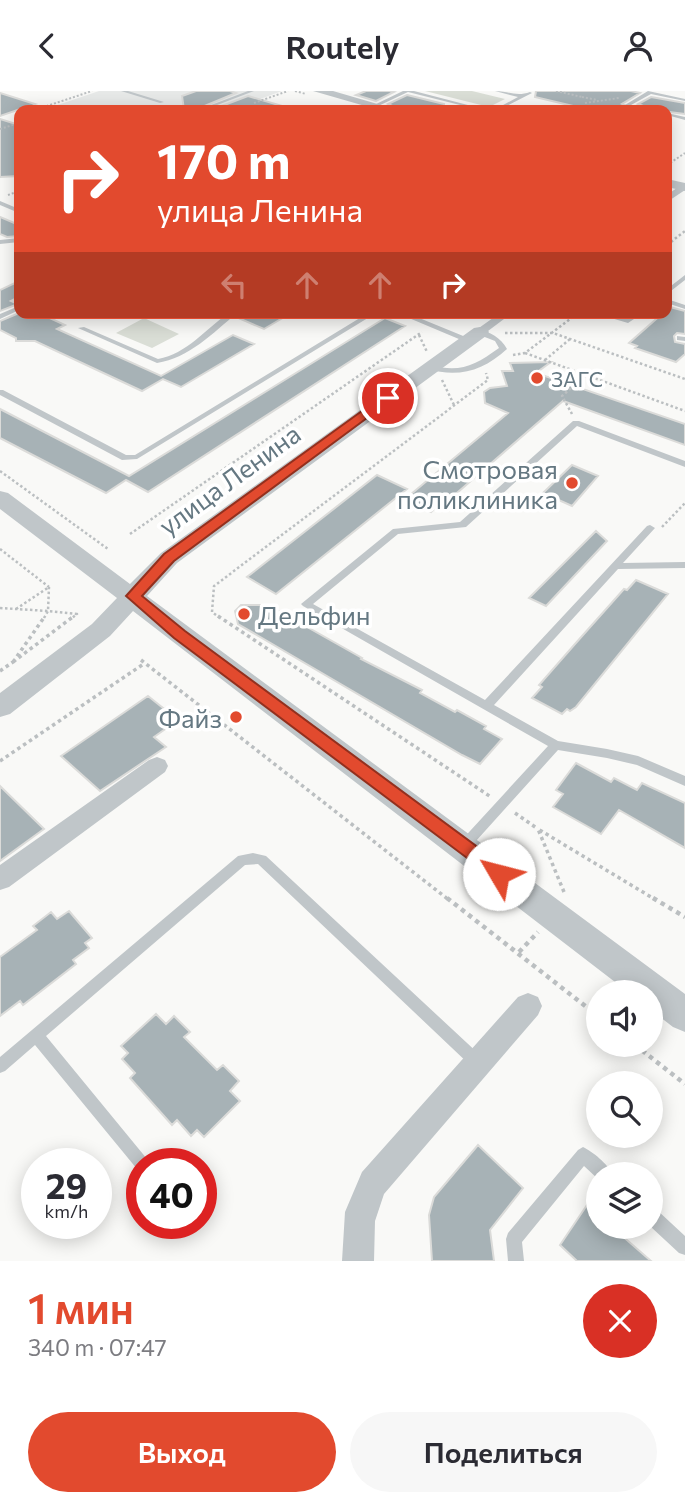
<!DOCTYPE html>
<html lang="ru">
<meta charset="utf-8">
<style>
body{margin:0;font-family:Commissioner,sans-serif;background:#f7f7f7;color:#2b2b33;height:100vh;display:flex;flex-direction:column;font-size:26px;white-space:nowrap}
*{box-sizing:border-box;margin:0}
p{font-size:23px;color:#7c7c81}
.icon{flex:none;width:38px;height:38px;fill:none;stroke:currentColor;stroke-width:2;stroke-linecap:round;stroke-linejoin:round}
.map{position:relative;height:1170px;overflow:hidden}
.sheet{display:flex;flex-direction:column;background:#fff;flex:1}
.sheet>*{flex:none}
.guide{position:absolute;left:14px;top:14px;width:658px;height:214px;border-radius:14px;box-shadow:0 4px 18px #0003;background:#e24a2e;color:#fff;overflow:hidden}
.controls{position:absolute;left:586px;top:889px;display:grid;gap:14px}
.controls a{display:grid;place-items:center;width:77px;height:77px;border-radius:50%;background:#fff;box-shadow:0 4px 18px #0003;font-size:35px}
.speed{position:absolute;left:21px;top:1057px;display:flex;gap:14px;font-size:35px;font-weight:700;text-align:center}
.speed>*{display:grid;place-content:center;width:91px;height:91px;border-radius:50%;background:#fff;box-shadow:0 4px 18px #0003;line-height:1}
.speed small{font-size:18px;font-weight:400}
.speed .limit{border:10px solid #d22;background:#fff;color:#111}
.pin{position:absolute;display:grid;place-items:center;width:60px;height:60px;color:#fff;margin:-30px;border:4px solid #fff;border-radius:50%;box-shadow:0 2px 7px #0007}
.me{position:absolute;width:77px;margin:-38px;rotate:307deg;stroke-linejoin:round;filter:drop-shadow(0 0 5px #0008)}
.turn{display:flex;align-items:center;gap:24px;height:147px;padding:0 28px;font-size:32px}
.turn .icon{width:91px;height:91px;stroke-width:2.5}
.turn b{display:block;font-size:49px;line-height:60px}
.lanes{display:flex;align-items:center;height:66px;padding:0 28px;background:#0003;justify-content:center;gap:35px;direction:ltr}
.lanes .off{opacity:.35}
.round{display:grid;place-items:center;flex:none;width:74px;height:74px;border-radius:37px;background:#f7f7f7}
.summary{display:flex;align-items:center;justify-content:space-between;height:119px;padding:0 28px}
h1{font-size:42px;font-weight:600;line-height:52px;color:#e24a2e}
.button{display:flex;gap:14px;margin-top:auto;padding:14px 28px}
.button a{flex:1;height:80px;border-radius:42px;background:#e24a2e;color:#fff;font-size:28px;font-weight:600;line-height:80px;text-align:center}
.button a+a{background:#f7f7f7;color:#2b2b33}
header{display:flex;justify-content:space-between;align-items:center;height:91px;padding:0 28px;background:#fff;font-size:32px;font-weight:600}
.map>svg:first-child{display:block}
.built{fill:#e7e9e8}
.green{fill:#daded6}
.building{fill:#a7b2b6;stroke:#dbdbd9;stroke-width:2}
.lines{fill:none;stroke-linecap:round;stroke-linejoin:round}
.path-far3{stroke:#bbbfc1;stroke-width:2;stroke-dasharray:2 2;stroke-linecap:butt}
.path-far2{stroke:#bbbfc1;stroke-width:2.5;stroke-dasharray:2.5 2.5;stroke-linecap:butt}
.path-far1{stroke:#bbbfc1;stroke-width:3.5;stroke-dasharray:3.5 3.5;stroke-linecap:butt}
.path{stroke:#bbbfc1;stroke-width:4.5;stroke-dasharray:4.5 4.5;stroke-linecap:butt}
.service{fill:#c0c6c9;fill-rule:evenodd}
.pedestrian{fill:#c0c6c9;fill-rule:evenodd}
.minor{fill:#c0c6c9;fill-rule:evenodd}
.tertiary{fill:#c0c6c9;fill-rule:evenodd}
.route{fill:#e24a2e;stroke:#93301e;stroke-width:2}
.poi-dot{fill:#e24a2e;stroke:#fff;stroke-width:2.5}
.labels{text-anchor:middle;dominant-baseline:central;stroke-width:7;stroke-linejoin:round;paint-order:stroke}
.far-poi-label{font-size:21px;fill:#657882;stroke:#fff;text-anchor:start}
.poi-label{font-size:26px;fill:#657882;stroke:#fff;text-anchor:end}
.street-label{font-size:26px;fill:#657882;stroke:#fff}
</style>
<header><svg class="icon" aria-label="back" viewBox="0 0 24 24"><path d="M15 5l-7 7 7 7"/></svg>Routely<svg class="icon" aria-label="person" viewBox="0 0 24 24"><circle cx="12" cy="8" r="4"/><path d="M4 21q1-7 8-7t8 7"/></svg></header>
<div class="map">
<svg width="685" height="1170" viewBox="0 0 685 1170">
<rect width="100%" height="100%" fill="#f9f9f7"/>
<path class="built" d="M99,0H282L230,19H43Z"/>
<path class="green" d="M425,0H472L505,8L489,16Z
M144,227L179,243L152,257L116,242Z"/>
<path class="building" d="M196,0H230L236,2L195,19H184L182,5Z
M366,0H389L394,1L376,10L356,4Z
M536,0H631L640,2L622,13L635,19H590L535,6Z
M0,2L35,13L0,25Z
M407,4L444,13L443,19H401L388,13Z
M248,5L282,15L281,19H211Z
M651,6L685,12V23L654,19L638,13Z
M0,28L19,34V85L0,86Z
M0,126L19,134V145L7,146L0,143Z
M19,190V206L11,210L18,213L0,220V199Z
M670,216L685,220V243L677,242L674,245L675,251L685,253V263L676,271L635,257L637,255L629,252L663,222H667Z
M19,222H39L65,234L57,238L161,285L233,244L254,253L181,296L163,288L142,300L35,250H16V247L0,239V230Z
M240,222H291L264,238L236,226Z
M385,227L405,235L148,401L126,389L106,402L0,347V318L129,385Z
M551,271L536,282L685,333V354L563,310L443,414L440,413L431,421L404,409L508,322L485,312L484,301L490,297L507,295L502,280H513L510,272Z
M572,374L598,385L572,415L543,402Z
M377,384L407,398L276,503L247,486Z
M596,440L607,450L546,515L529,507Z
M636,489L668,503L576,616L570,620L567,618L562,623L532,607L542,596L539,594L575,553L624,498L627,499Z
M241,514H268L362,567L361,568L422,599L420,602L455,621L457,619L486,635L484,638L502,648L480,673L462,664L238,533L235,520Z
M148,605L178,629L154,646L166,656L100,700L61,665Z
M576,672L611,691L614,687L637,699L642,692L685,712V757L619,719L601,743L553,716L563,703L556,699Z
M0,695L44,738L0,770Z
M69,820L92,847L85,852L89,857L73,869L76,873L23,914L20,910L0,925V866L37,839L33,835L51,821L57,828Z
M156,923L166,933L174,925L190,941L184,946L217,979L223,974L239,990L230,1000L240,1010L204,1046L197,1039L191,1045L177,1029L172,1034L130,987L135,982L122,968L128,962L121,955Z
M478,1054L523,1097L490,1139L494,1170H432L429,1124L434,1106Z
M587,1114L598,1124V1136H612L651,1170H577L560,1154Z"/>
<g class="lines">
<path class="path-far3" d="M295,0L306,3
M556,0L582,6
M582,6L597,9
M254,12L288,0
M585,12L619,7
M35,19L92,0
M0,38L19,32
M667,74L685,62
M8,104L19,100"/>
<path class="path-far2" d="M667,154L685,140
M505,242H553L685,288
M419,244L427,261
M525,262L586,284L562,305L572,323
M513,264L525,262L578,222
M545,269L570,248
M586,284L685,320
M442,289L454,314
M0,380L108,458
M662,436L685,412
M130,443L422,241
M0,458L49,496
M0,517L48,520L49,496
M16,518L49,496
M44,527L48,520L77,523L72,527
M220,527L212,521L214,495L488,289L486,282"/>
<path class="path-far1" d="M218,525L491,706
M141,569L449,809
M13,571L45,525
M13,571L74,525
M0,580L13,571
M0,670L145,572
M515,722L538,738
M564,801L538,738L656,809"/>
<path class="path" d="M447,807L598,925
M653,807L685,826
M519,861L538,841
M635,954L685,993"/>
<path class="service" d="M121,0H128L164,11L160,12Z
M248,0H254L204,19H198Z
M403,0H414L487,19H480L408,1L376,16L372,15Z
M495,0C509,0 516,6 530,1L532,2L499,19H494L518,6Z
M648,0L685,8V10L651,3L631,14L651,19H644L625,14Z
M297,16L309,18V19H289Z
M566,16L579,18V19H560Z
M667,22L685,26V29L667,24Z
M0,110L19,118V122L0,114Z
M19,147V151L0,153V149Z
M685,184V189L667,203V198Z
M667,208L685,214V218L667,212Z
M19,215V219L0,228V223Z
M229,222H237C213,242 189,267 157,272L78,237L84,236L158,268C187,263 205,238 229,222Z
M368,222H376L137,368L122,369L0,304V299H3L126,364H135Z
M397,222H407L473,249L466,251Z
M594,222H606L627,228L635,222H643L628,232Z
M477,239C490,240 501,247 507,258C483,280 459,287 427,278L426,276L430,274C460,282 474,275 499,257L495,250L477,243Z
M677,245L685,246V250L677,249Z
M573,330H579L685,370V376L577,335L466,436L398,443L313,513L485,609L647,435L650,434L655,437L623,472L685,471V477L618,478L494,614L558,650L607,658L638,665L685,685V695L637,674L607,667L558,659L467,760L463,761L459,760L457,756L459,752L548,655L303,515L301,513L393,438L460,431Z
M253,762L266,765L481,965L483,970L481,975L476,977L471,975L258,773L245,774L46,945L147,1068L150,1073H142V1081L137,1078L35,954L5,980L0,982V966L238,765Z
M583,1056C593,1061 608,1073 612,1083H598V1088L584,1075L522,1151L524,1170H508L506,1148L508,1142L578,1059Z
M651,1117L657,1119L685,1145V1164L679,1162L651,1136Z"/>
<path class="pedestrian" d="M681,94H685V99L667,111V104Z
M500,222H512L484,243H476V239Z"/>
<path class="minor" d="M157,666L165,669L168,675L165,681L9,796L0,799V774L149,669Z
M528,902L538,906L542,915L538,924L384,1103L375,1130L374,1170H342L345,1121L362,1081L518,906Z"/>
<path class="tertiary" d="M313,0H333L398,19H379Z
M667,88L685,92V100L667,96Z
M480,236L486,237L489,241L486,245L177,472L147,505L685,903V941L673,936L651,919V901H628L133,520L110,545L10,623L0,626V602L92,533L117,507L0,418V400L8,402L130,493L161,462L474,237Z"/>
</g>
<path class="route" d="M384,304L394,307L174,470L142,505L185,540L506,777L509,783L506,789L499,791L174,547L126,505L164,463Z"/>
<g class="poi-dot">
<circle cx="537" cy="287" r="7"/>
<circle cx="572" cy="392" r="7"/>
<circle cx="244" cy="523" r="7"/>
<circle cx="236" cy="626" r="7"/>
</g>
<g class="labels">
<g class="far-poi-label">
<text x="551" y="287">ЗАГС</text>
</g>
<g class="poi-label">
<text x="558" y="377">Смотровая<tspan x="558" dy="30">поликлиника</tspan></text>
<text x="258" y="523" text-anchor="start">Дельфин</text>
<text x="222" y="626">Файз</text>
</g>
<g class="street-label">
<text transform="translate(229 388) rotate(-36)">улица Ленина</text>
</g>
</g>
</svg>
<div class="controls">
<a><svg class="icon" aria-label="sound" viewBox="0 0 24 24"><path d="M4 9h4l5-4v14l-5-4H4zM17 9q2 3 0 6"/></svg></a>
<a><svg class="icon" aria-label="search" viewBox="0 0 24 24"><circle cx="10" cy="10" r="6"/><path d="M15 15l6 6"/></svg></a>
<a><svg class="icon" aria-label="layers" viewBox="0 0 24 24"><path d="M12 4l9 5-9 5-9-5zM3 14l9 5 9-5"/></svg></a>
</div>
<div class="speed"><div>29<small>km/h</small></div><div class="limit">40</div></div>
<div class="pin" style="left:388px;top:307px;background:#d93025"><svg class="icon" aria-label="arrive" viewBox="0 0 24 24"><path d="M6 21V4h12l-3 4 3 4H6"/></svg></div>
<svg class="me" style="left:499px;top:783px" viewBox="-20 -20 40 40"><circle r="19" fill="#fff"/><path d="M0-13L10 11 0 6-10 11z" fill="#e24a2e"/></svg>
<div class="guide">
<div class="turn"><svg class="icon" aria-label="right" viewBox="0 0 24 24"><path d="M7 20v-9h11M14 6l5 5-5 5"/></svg><div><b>170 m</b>улица Ленина</div></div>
<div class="lanes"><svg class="icon off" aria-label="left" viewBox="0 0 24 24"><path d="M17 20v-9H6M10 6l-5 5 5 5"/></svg><svg class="icon off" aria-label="ahead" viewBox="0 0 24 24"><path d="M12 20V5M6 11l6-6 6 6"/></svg><svg class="icon off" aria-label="ahead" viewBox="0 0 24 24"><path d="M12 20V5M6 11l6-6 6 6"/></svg><svg class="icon" aria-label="right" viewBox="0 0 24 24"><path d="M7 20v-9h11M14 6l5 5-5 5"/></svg></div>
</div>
</div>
<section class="sheet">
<div class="summary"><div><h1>1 мин</h1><p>340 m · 07:47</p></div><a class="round" style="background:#d93025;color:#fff"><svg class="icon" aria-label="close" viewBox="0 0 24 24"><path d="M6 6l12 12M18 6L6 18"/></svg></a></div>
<div class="button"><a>Выход</a><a>Поделиться</a></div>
</section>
